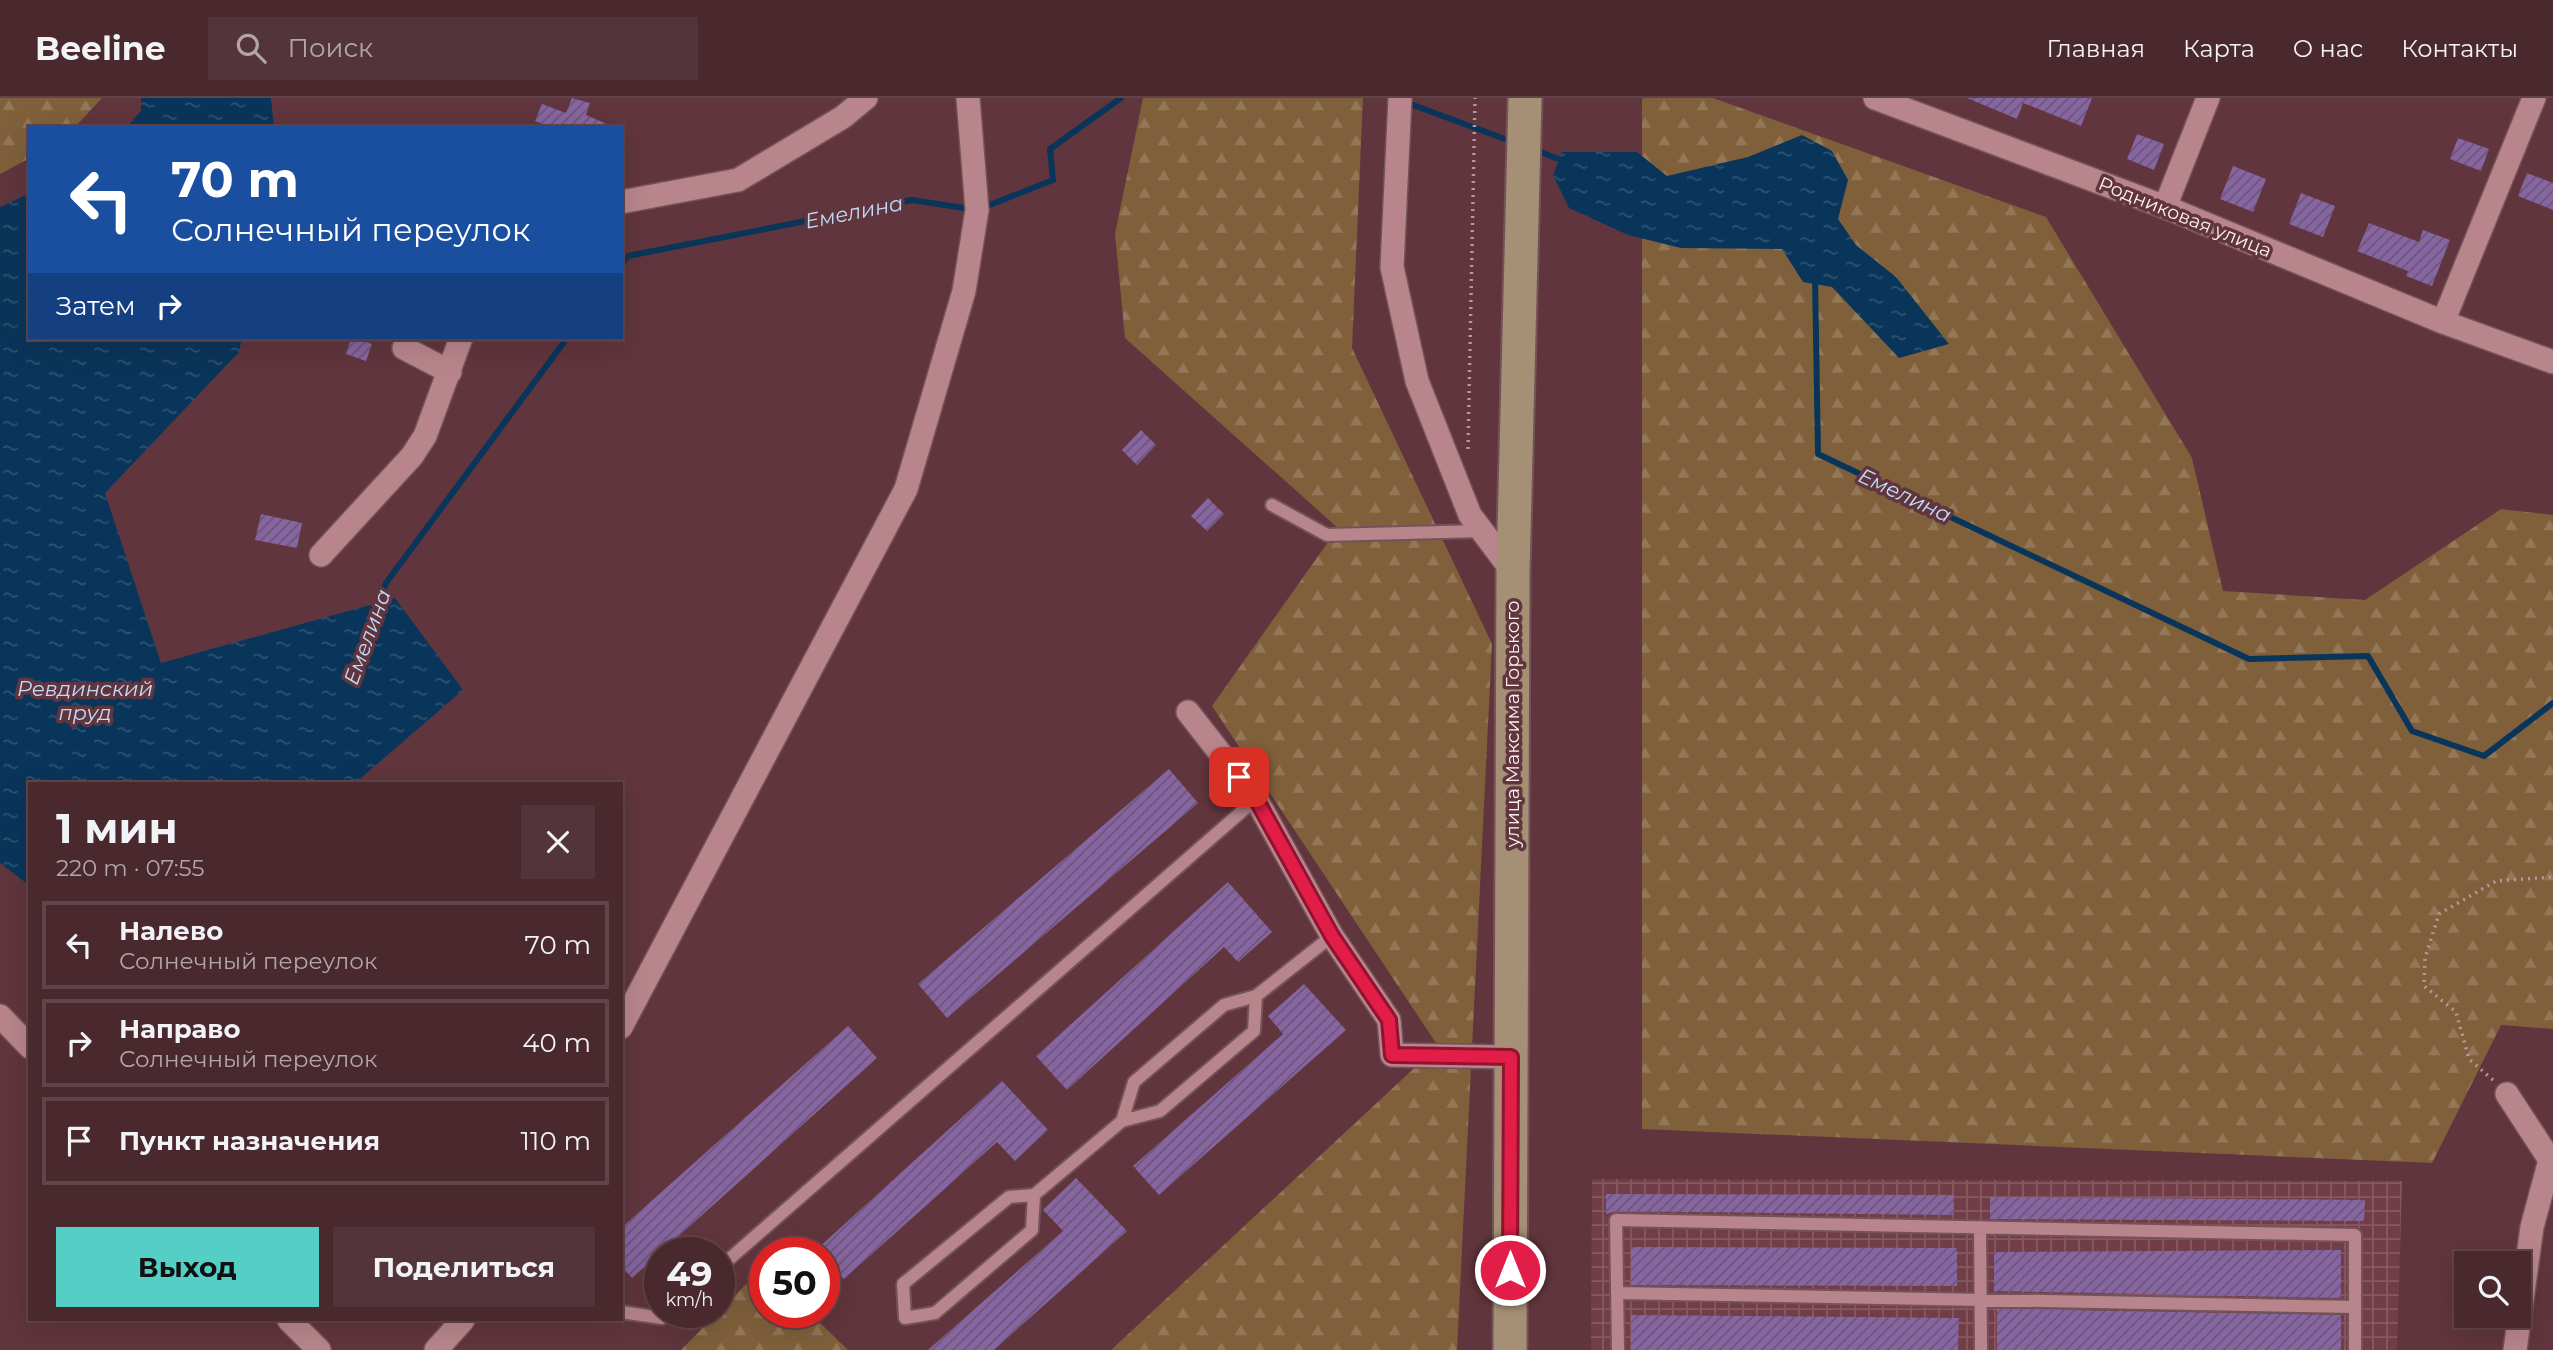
<!DOCTYPE html>
<html lang="ru">
<meta charset="utf-8">
<style>
body{margin:0;font-family:Montserrat,sans-serif;background:#53343a;color:#f1f3f6;height:100vh;display:flex;flex-direction:column;font-size:26px;white-space:nowrap}
*{box-sizing:border-box;margin:0}
p{font-size:23px;color:#b1a6aa}
.icon{flex:none;width:38px;height:38px;fill:none;stroke:currentColor;stroke-width:2;stroke-linecap:round;stroke-linejoin:round}
.map{position:relative;flex:1;overflow:hidden}
.side{position:absolute;left:28px;top:684px;width:595px;height:539px;display:flex;flex-direction:column;background:#49282e;border-radius:0px;box-shadow:0 7px 28px #0002,0 0 0 2px #61444a}
.side>*{flex:none}
.top-card{position:absolute;left:28px;top:28px;width:595px;height:214px;border-radius:0px;box-shadow:0 7px 28px #0002,0 0 0 2px #61444a;background:#1a4fa0;color:#fff;overflow:hidden}
.controls{position:absolute;left:2454px;top:1153px;display:grid;gap:14px}
.controls a{display:grid;place-items:center;width:77px;height:77px;border-radius:0px;background:#49282e;box-shadow:0 7px 28px #0002,0 0 0 2px #61444a;font-size:35px}
.speed{position:absolute;left:644px;top:1139px;display:flex;gap:14px;font-size:35px;font-weight:700;text-align:center}
.speed>*{display:grid;place-content:center;width:91px;height:91px;border-radius:50%;background:#49282e;box-shadow:0 7px 28px #0002,0 0 0 2px #61444a;line-height:1}
.speed small{font-size:18px;font-weight:400}
.speed .limit{border:10px solid #d22;background:#fff;color:#111}
.pin{position:absolute;display:grid;place-items:center;width:60px;height:60px;color:#fff;margin:-30px;border-radius:14px;box-shadow:0 4px 10px #0006}
.me{position:absolute;width:77px;margin:-38px;rotate:0deg;stroke-linejoin:round;filter:drop-shadow(0 0 5px #0008)}
.turn{display:flex;align-items:center;gap:24px;height:147px;padding:0 28px;font-size:32px}
.turn .icon{width:91px;height:91px;stroke-width:2.5}
.turn b{display:block;font-size:49px;line-height:60px}
.then{display:flex;align-items:center;height:66px;padding:0 28px;background:#0003;gap:14px;font-size:26px}
.round{display:grid;place-items:center;flex:none;width:74px;height:74px;border-radius:0px;background:#53343a}
.head{display:flex;align-items:center;justify-content:space-between;height:119px;padding:0 28px}
h1{font-size:42px;font-weight:700;line-height:52px}
.primary-button{display:flex;gap:14px;margin-top:auto;padding:14px 28px}
.primary-button a{flex:1;height:80px;border-radius:0px;background:#55cec6;color:#111;font-size:28px;font-weight:700;line-height:80px;text-align:center}
.primary-button a+a{background:#53343a;color:#f1f3f6}
ul{padding:0;list-style:none}
li{display:flex;align-items:center;gap:21px;height:88px;margin:0 14px 10px;padding:0 14px;border:4px solid #61444a;border-radius:0px}
li div{flex:1}
li b{display:block;font-size:26px}
li em{font-style:normal}
header{display:flex;align-items:center;gap:42px;box-sizing:border-box;height:98px;padding:0 35px;background:#49282e;border-bottom:2px solid #61444a}
header strong{font-size:33px}
nav{display:flex;gap:38px;margin-inline-start:auto;font-size:24px}
.search{width:490px;height:63px;background:#53343a;display:flex;align-items:center;gap:18px;box-sizing:border-box;padding:0 24px;border-radius:0px;color:#b1a6aa;font-size:26px}
.map>svg:first-child{display:block}
.industrial{fill:url(#industrial-grid)}
.forest{fill:url(#forest-firs)}
.water{fill:url(#water-ripples)}
.lines{fill:none;stroke-linecap:round;stroke-linejoin:round}
.stream{stroke:#0a355a;stroke-width:6}
.building{fill:url(#building-hatch)}
.lane-casing{stroke:#745259;stroke-width:16}
.street-casing{stroke:#745259;stroke-width:26}
.secondary-casing{stroke:#745259;stroke-width:37}
.path{stroke:#b3989c;stroke-width:3.5;stroke-dasharray:2 5;stroke-linecap:butt}
.lane{stroke:#b8858c;stroke-width:12}
.street{stroke:#b8858c;stroke-width:23}
.secondary{stroke:#a59075;stroke-width:33}
.route-casing{stroke:#92132f;stroke-width:18}
.route{stroke:#e11d48;stroke-width:12}
.labels{text-anchor:middle;dominant-baseline:central;stroke-width:7;stroke-linejoin:round;paint-order:stroke}
.street-label{font-size:19px;fill:#fcf0f1;stroke:#61353d}
.water-label{font-size:21px;font-style:italic;fill:#bfdcfa;stroke:#61353d}
</style>
<header>
<strong>Beeline</strong>
<div class="search"><svg class="icon" aria-label="search" viewBox="0 0 24 24"><circle cx="10" cy="10" r="6"/><path d="M15 15l6 6"/></svg>Поиск</div>
<nav><a>Главная</a><a>Карта</a><a>О нас</a><a>Контакты</a></nav>
</header>
<div class="map">
<svg width="2553" height="1252" viewBox="0 0 2553 1252">
<defs>
<pattern id="industrial-grid" width="8" height="8" patternUnits="userSpaceOnUse" patternTransform="scale(1.75)"><rect width="8" height="8" fill="#713d46"/><path d="M0 4h8M4 0v8" fill="none" stroke="#865961"/></pattern>
<pattern id="forest-firs" width="22" height="20" patternUnits="userSpaceOnUse" patternTransform="scale(1.75)"><rect width="22" height="20" fill="#7f603b"/><path d="M5 1l3.5 6h-7zM16 11l3.5 6h-7z" fill="#927758"/></pattern>
<pattern id="water-ripples" width="26" height="14" patternUnits="userSpaceOnUse" patternTransform="scale(1.75)"><rect width="26" height="14" fill="#0a355a"/><path d="M2 4q2-2 4 0t4 0M15 11q2-2 4 0t4 0" fill="none" stroke="#2f5372"/></pattern>
<pattern id="building-hatch" width="6" height="6" patternUnits="userSpaceOnUse" patternTransform="scale(1.75)"><rect width="6" height="6" fill="#8765a2"/><path d="M-1 1l2-2M0 6l6-6M5 7l2-2" fill="none" stroke="#6a5675"/></pattern>
</defs>
<rect width="100%" height="100%" fill="#61353d"/>
<path class="industrial" d="M1592,1081L2402,1083L2397,1252H1591Z"/>
<path class="forest" d="M0,0H102L74,30H30V60L0,76Z
M1143,0H1363L1352,250L1492,546L1457,1252H1111L1438,948L1212,608L1338,430L1125,240L1115,136Z
M1642,0H1713L2046,119L2192,360L2223,493L2365,502L2501,411L2553,417V931L2501,927L2432,1065L1642,1031Z
M764,1168L765,1214L810,1215L848,1252H681Z"/>
<path class="water" d="M141,0H271L274,30H126L141,13Z
M1802,37L1832,53L1848,82L1838,121L1856,147L1896,179L1949,246L1899,260L1832,189L1803,184L1782,151L1681,150L1628,137L1569,110L1553,77L1562,54H1637L1667,78L1748,59Z
M30,95V240H242L239,254L105,395L161,565L395,500L463,592L354,686H30V788L0,765V109Z"/>
<g class="lines">
<path class="stream" d="M1405,4L1513,44
M1533,51L1566,64
M621,167L628,158L912,102L977,112L1053,82L1050,51L1121,0
M1815,179L1818,356L2249,561L2368,558L2412,633L2484,658L2553,605
M376,512L386,485L567,240"/>
</g>
<path class="building" d="M572,0L590,5L586,17L616,30H553L535,23L542,6L566,15Z
M1967,0H2092L2081,28L2023,5L2017,21Z
M2137,36L2164,46L2154,72L2127,61Z
M2458,40L2489,51L2481,73L2450,61Z
M2233,68L2266,81L2253,114L2220,101Z
M2527,75L2553,85V112L2518,98Z
M2301,95L2335,108L2323,139L2289,126Z
M2369,125L2419,144L2423,132L2450,142L2432,188L2406,178L2408,173L2357,153Z
M351,240L372,246L366,263L346,256Z
M1141,332L1156,347L1137,367L1122,352Z
M1208,400L1224,416L1207,433L1191,418Z
M261,416L302,425L297,450L255,442Z
M1169,671L1198,705L947,920L918,886Z
M1228,784L1272,834L1238,864L1224,849L1067,992L1036,958Z
M1304,886L1346,932L1159,1097L1133,1068L1283,936L1268,918Z
M848,928L877,960L632,1180L621,1168V1130Z
M1002,983L1048,1032L1015,1063L997,1044L844,1181L824,1161V1155L816,1152Z
M1076,1080L1127,1133L994,1252H928L1063,1133L1043,1112Z
M1606,1096L1954,1097L1953,1117L1616,1113L1606,1116Z
M1990,1099L2365,1102L2364,1123L1990,1121Z
M1631,1149L1957,1150V1188L1631,1187Z
M2341,1152V1200L1994,1193V1154Z
M1997,1211L2341,1217V1252H1997Z
M1631,1217L1959,1220L1958,1252H1631Z"/>
<g class="lines">
<g class="lane-casing">
<path id="lane" d="M1272,407L1327,437L1481,433
M1122,1023L1160,1013L1254,933L1256,898
M1034,1097L1032,1132L935,1215L905,1220L903,1186L1009,1099L1034,1097L1122,1023L1134,984L1224,907L1256,898L1332,838
M1980,1129L1981,1252
M719,1170L1256,701
M1617,1195L2355,1209
M621,1214L662,1220L669,1214
M1618,1252L1616,1122L2355,1137V1252"/>
</g>
<g class="street-casing">
<path id="street" d="M1400,0L1392,169L1417,283L1470,417L1513,474
M1875,0L2165,109L2443,224L2553,264
M621,104L738,82L843,19L866,0
M2165,109L2208,0
M2443,224L2534,0
M404,250L450,274
M321,457L412,358L425,338L461,240
M1188,614L1256,701L1332,838L1389,922L1392,957L1511,959
M0,918L30,949
M621,929L906,391L964,193L977,112L968,0
M2507,996L2550,1062L2532,1129L2515,1252
M289,1222L319,1252
M436,1252L463,1222"/>
</g>
<g class="secondary-casing">
<path id="secondary" d="M1510,1252L1513,474L1525,0"/>
</g>
<path class="path" d="M1468,351L1475,0
M2493,982L2469,961L2456,914L2424,888L2425,860L2439,816L2496,783L2553,779"/>
<use href="#lane" class="lane"/>
<use href="#street" class="street"/>
<use href="#secondary" class="secondary"/>
</g>
<g class="lines">
<g class="route-casing">
<path id="route" d="M1239,679L1256,701L1332,838L1389,922L1392,957L1511,959L1510,1172"/>
</g>
<use href="#route" class="route"/>
</g>
<g class="labels">
<g class="street-label">
<text transform="translate(2185 119) rotate(22)">Родниковая улица</text>
<text transform="translate(1512 626) rotate(-90)">улица Максима Горького</text>
</g>
<g class="water-label">
<text transform="translate(854 114) rotate(-11)">Емелина</text>
<text transform="translate(1905 397) rotate(25)">Емелина</text>
<text transform="translate(367 539) rotate(-70)">Емелина</text>
<text x="85" y="590">Ревдинский<tspan x="85" dy="24">пруд</tspan></text>
</g>
</g>
</svg>
<div class="controls">
<a><svg class="icon" aria-label="search" viewBox="0 0 24 24"><circle cx="10" cy="10" r="6"/><path d="M15 15l6 6"/></svg></a>
</div>
<div class="speed"><div>49<small>km/h</small></div><div class="limit">50</div></div>
<div class="pin" style="left:1239px;top:679px;background:#d93025"><svg class="icon" aria-label="arrive" viewBox="0 0 24 24"><path d="M6 21V4h12l-3 4 3 4H6"/></svg></div>
<svg class="me" style="left:1510px;top:1172px" viewBox="-20 -20 40 40"><circle r="17" fill="#e11d48" stroke="#fff" stroke-width="3"/><path d="M0-11L8 9 0 5-8 9z" fill="#fff"/></svg>
<div class="top-card">
<div class="turn"><svg class="icon" aria-label="left" viewBox="0 0 24 24"><path d="M17 20v-9H6M10 6l-5 5 5 5"/></svg><div><b>70 m</b>Солнечный переулок</div></div>
<div class="then">Затем<svg class="icon" aria-label="right" viewBox="0 0 24 24"><path d="M7 20v-9h11M14 6l5 5-5 5"/></svg></div>
</div>
<section class="side">
<div class="head"><div><h1>1 мин</h1><p>220 m · 07:55</p></div><a class="round"><svg class="icon" aria-label="close" viewBox="0 0 24 24"><path d="M6 6l12 12M18 6L6 18"/></svg></a></div>
<ul>
<li><svg class="icon" aria-label="left" viewBox="0 0 24 24"><path d="M17 20v-9H6M10 6l-5 5 5 5"/></svg><div><b>Налево</b><p>Солнечный переулок</p></div><em>70 m</em></li>
<li><svg class="icon" aria-label="right" viewBox="0 0 24 24"><path d="M7 20v-9h11M14 6l5 5-5 5"/></svg><div><b>Направо</b><p>Солнечный переулок</p></div><em>40 m</em></li>
<li><svg class="icon" aria-label="arrive" viewBox="0 0 24 24"><path d="M6 21V4h12l-3 4 3 4H6"/></svg><div><b>Пункт назначения</b></div><em>110 m</em></li>
</ul>
<div class="primary-button"><a>Выход</a><a>Поделиться</a></div>
</section>
</div>
